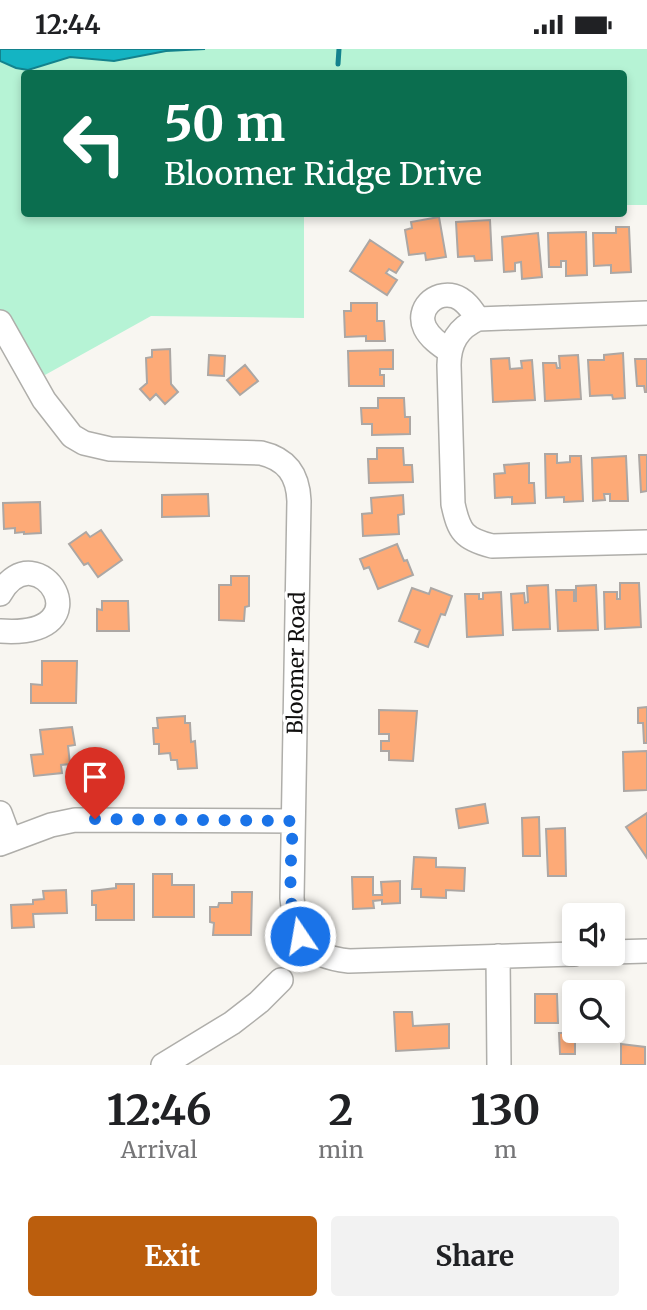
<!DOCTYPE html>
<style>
body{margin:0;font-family:Merriweather,serif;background:#f2f2f2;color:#202124;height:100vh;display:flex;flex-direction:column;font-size:26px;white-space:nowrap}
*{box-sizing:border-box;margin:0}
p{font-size:23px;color:#757577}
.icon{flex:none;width:38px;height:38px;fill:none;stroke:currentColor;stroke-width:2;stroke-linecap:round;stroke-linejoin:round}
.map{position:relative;height:1016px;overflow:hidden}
.panel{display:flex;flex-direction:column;background:#fff;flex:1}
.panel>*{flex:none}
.top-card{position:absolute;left:21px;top:21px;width:606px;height:147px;border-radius:7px;box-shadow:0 4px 10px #0003;background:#0b6e4f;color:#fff;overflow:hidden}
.tools{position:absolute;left:562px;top:854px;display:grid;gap:14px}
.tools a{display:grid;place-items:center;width:63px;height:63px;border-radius:7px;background:#fff;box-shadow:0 4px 10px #0003;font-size:35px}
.pin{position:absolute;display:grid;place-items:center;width:60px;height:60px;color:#fff;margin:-72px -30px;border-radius:50% 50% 50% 0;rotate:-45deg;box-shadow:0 0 7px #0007}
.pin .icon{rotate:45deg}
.me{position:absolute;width:77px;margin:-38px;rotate:348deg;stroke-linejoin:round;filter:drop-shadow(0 0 5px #0008)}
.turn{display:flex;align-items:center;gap:24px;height:147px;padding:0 28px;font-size:32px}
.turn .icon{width:91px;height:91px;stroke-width:2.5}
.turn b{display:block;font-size:49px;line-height:60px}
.eta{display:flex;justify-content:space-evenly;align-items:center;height:119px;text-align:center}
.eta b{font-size:42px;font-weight:700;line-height:49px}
.cta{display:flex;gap:14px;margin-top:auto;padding:14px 28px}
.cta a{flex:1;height:80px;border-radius:7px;background:#bb5e0d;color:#fff;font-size:28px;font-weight:700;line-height:80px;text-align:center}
.cta a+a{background:#f2f2f2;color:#202124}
.status{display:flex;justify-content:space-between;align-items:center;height:49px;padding:0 35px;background:#fff;direction:ltr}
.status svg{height:19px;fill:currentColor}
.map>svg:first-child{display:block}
.green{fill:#b6f3d5}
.water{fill:#14b4c3;stroke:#13828d;stroke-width:2}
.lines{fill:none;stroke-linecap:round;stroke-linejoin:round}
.stream{stroke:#13828d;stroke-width:5}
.building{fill:#fdaa77;stroke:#aca7a4;stroke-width:2}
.minor-casing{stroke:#afaeaa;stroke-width:26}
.minor{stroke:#fff;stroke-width:23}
.route{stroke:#1a73e8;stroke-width:12;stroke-dasharray:0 21.6}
.labels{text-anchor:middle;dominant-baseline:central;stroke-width:6;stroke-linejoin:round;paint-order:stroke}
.street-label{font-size:21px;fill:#100f0e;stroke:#fff}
</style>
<div class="status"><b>12:44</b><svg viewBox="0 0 49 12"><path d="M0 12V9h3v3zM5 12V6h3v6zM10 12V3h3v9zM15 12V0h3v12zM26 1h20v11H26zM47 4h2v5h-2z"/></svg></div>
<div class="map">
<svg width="647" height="1016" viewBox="0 0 647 1016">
<rect width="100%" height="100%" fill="#f8f6f1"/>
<path class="green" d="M0,0H647V156H623V24H24V164L304,165V269L151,267L45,326L0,270Z"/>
<path class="water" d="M0,0H205L166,2L114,12L70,8L28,21L16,19L0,12Z"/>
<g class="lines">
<path class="stream" d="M338,15L339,0"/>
</g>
<path class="building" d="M439,168L446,208L426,211L425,204L409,206L405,181L412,179L411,173Z
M490,171L492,211L475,212L474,207L458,208L456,173Z
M616,178H629L631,223L611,224V216L594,217L593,184H616Z
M586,183L587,226L566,227V212H561V218H549L548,184Z
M538,184L542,228L522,230L521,213L515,214V222L504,223L502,188Z
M370,191L403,213L396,224L389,220L386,224L397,231L387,246L350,222Z
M351,254H377V272H384L385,292H366V287L345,288L344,262H351Z
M170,300L171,335L178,343L165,355L156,345L150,351L140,340L147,334L146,309L152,308V301Z
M393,301V320H380V326H384V337H349L348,302Z
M623,304L625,349L613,350L612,346L590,347L588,311H604V306Z
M209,306L225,307L224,327L208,326Z
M578,306L581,350L545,352L543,314H556L557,319H560L559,307Z
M509,309L510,320L522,319L521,312L532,311L535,351L493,353L491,310Z
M635,310H647V343H645L644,337H637Z
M245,316L258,332L240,346L227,331Z
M378,349H404L405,368H410V385L372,386V375H362L361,359H378Z
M377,399H403L404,416H412L413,433L369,434L368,410H377Z
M545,405H557V414L570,413V407H581L583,452L564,453V448L546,449Z
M639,406H647V442L641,443Z
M626,407L628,452H610V445H604L605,451L593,452L592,409Z
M529,414V434H534L535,454L512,455V448L495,449L494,425L505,424L504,416Z
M208,445L209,467L162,468V446Z
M403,446L404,465L398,466L399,485L363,487L362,465L372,464L371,449Z
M40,453L41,484L24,485V483L15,484V479L4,480L3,454Z
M101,481L122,511L98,528L88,514L84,516L69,495L86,483L90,488Z
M397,495L404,512L407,511L413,526L378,540L369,518L364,520L360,510Z
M231,527H249V557L245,558L244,572L219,571V536H231Z
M620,534H639L641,578L605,580L604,543H617V550H620Z
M548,536L550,580L513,581L511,545L524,544L525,554L528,553L527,537Z
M596,536L598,581L558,582L556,541H574V552H576V537Z
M412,539L429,545L431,539L452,547L445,566L441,565L428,598L415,593L420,581L399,572Z
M501,543L503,586L467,588L465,545H479V550H483V544Z
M102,552H128L129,582H97V560L102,561Z
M42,612H77L76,654H31V635L42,636Z
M647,658V694H644L643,674H638V659Z
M379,661L417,662L413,712L389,711V702H381V692H389V685H379Z
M185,667V674H190L191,693L195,692L197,719L178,720L177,711H171L170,704L159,705V695H154L153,679H158L157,669Z
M72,678L75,696L68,697L70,715L61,716L62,724L34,727L31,706L43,705L40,681Z
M647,702V741L624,742L623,703Z
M485,755L488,774L459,779L456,760Z
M647,764V809L626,778Z
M539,768L540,807H523L522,769Z
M565,779L566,827H548L546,780Z
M414,808L436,809V818L465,819L464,842L446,841V849L421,848V840H412Z
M153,825H172V836H194V868H153Z
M352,828H373V846H382L381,833L400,832V854L382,855V851L373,852L374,859L353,860Z
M116,835H134V871H96V856H92V842L116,839Z
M66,841L67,864L33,865L34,878L12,879L11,856L33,855V851L44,850L43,842Z
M232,843H252L251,886H213L214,874L210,873V858H218L219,854H232Z
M535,945H557L558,974H535Z
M394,963H412L413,977L449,975V999L396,1002Z
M559,984H575V1005H560Z
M621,995L645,998V1016H621Z"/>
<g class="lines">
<g class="minor-casing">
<path id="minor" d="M647,264L478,270C458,279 449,294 449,316L453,455C459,483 464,490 492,497L647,493
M0,273L44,351L72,387L84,394L110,400L261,404C287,410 298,426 299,452L292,849C296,890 304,907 349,912L574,905
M449,302C440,296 430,289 425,279C416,260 435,242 454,247C465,250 472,261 478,270
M0,545C37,480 109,590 0,582
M0,764L10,791
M0,795L51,776L75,771L293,772
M612,903L647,902
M498,907L499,1016
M163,1016L232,974L259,953L281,931"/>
</g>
<use href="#minor" class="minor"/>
</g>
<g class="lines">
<path class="route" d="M95,770L293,772C292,806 285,857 300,887"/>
</g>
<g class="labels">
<g class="street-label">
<text transform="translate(296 614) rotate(-89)">Bloomer Road</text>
</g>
</g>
</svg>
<div class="tools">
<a><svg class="icon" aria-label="sound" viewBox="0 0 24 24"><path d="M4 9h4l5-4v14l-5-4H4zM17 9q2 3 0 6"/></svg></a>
<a><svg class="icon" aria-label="search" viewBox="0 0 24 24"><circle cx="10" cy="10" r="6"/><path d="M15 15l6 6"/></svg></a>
</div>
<div class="pin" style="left:95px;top:770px;background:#d93025"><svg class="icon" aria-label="arrive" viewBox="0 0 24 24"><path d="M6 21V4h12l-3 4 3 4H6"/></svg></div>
<svg class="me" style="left:300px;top:887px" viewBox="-20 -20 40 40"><circle r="17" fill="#1a73e8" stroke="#fff" stroke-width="3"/><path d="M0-11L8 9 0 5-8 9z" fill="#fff"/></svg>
<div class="top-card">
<div class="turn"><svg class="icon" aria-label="left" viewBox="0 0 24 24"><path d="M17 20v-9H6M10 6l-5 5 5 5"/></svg><div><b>50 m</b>Bloomer Ridge Drive</div></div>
</div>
</div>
<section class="panel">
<div class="eta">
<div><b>12:46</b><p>Arrival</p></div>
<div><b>2</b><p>min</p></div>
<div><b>130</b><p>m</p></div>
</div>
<div class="cta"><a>Exit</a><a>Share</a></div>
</section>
